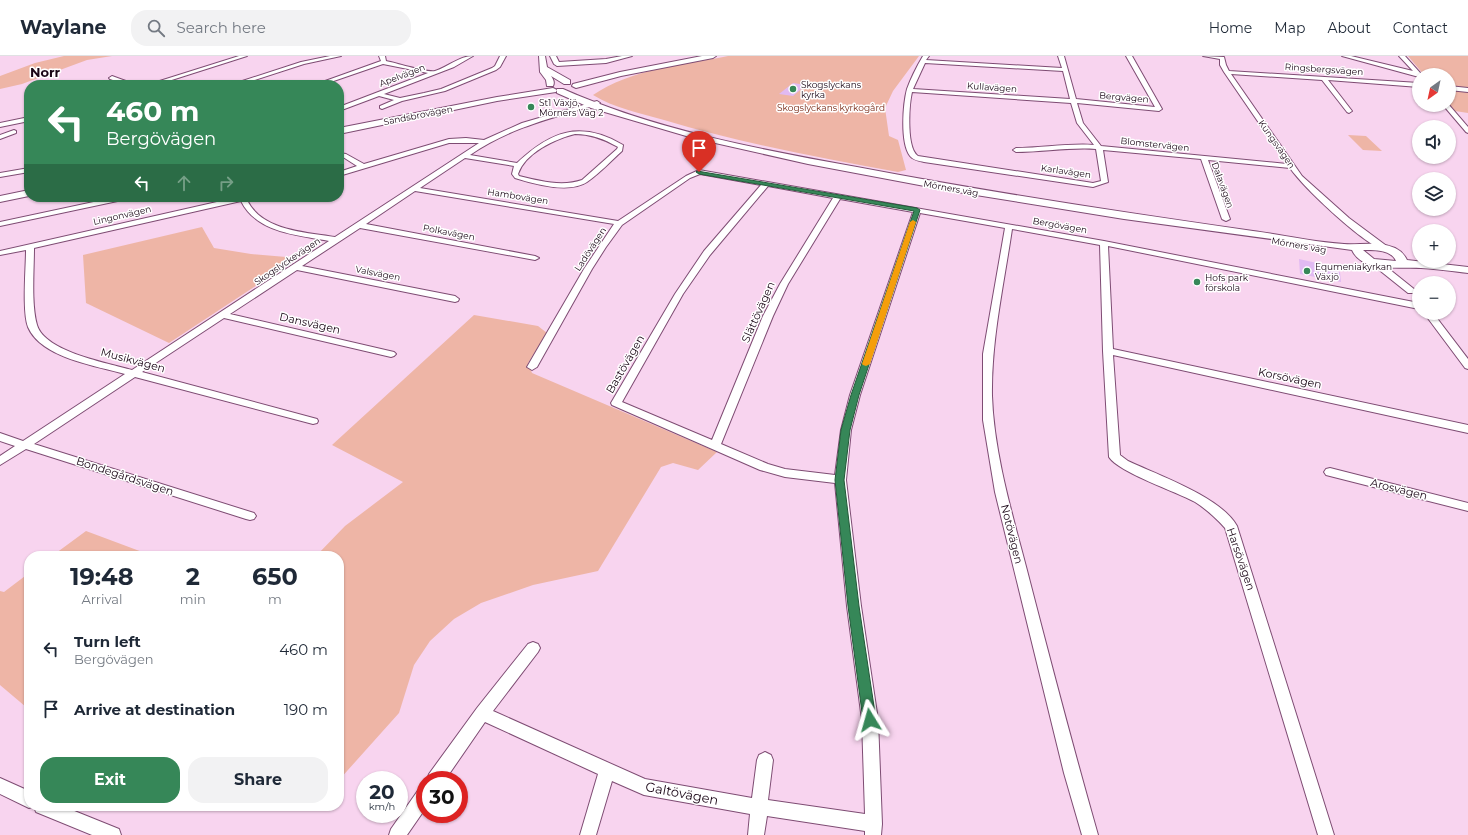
<!DOCTYPE html>
<meta charset="utf-8">
<style>
body{margin:0;font-family:Montserrat,sans-serif;background:#f2f2f3;color:#1f2937;height:100vh;display:flex;flex-direction:column;font-size:15px;white-space:nowrap}
*{box-sizing:border-box;margin:0}
p{font-size:13px;color:#747a83}
.icon{flex:none;width:22px;height:22px;fill:none;stroke:currentColor;stroke-width:2;stroke-linecap:round;stroke-linejoin:round}
.map{position:relative;flex:1;overflow:hidden}
.drawer{position:absolute;left:24px;top:495px;width:320px;height:260px;display:flex;flex-direction:column;background:#fff;border-radius:16px;box-shadow:0 1px 3px #0004}
.drawer>*{flex:none}
.banner{position:absolute;left:24px;top:24px;width:320px;height:122px;border-radius:16px;box-shadow:0 1px 3px #0004;background:#368758;color:#fff;overflow:hidden}
.needle{width:26px;rotate:213deg}
.buttons{position:absolute;left:1412px;top:12px;display:grid;gap:8px}
.buttons a{display:grid;place-items:center;width:44px;height:44px;border-radius:50%;background:#fff;box-shadow:0 1px 3px #0004;font-size:20px}
.speed{position:absolute;left:356px;top:715px;display:flex;gap:8px;font-size:20px;font-weight:700;text-align:center}
.speed>*{display:grid;place-content:center;width:52px;height:52px;border-radius:50%;background:#fff;box-shadow:0 1px 3px #0004;line-height:1}
.speed small{font-size:10px;font-weight:400}
.speed .limit{border:6px solid #d22;background:#fff;color:#111}
.pin{position:absolute;display:grid;place-items:center;width:34px;height:34px;color:#fff;margin:-41px -17px;border-radius:50% 50% 50% 0;rotate:-45deg;box-shadow:0 0 4px #0007}
.pin .icon{rotate:45deg}
.me{position:absolute;width:44px;margin:-22px;rotate:352deg;stroke-linejoin:round;filter:drop-shadow(0 0 3px #0008)}
.turn{display:flex;align-items:center;gap:14px;height:84px;padding:0 16px;font-size:18px}
.turn .icon{width:52px;height:52px;stroke-width:2.5}
.turn b{display:block;font-size:28px;line-height:34px}
.lanes{display:flex;align-items:center;height:38px;padding:0 16px;background:#0003;justify-content:center;gap:20px;direction:ltr}
.lanes .off{opacity:.35}
.eta{display:flex;justify-content:space-evenly;align-items:center;height:68px;text-align:center}
.eta b{font-size:24px;font-weight:700;line-height:28px}
.primary-button{display:flex;gap:8px;margin-top:auto;padding:8px 16px}
.primary-button a{flex:1;height:46px;border-radius:16px;background:#368758;color:#fff;font-size:16px;font-weight:700;line-height:46px;text-align:center}
.primary-button a+a{background:#f2f2f3;color:#1f2937}
ul{padding:0;list-style:none}
li{display:flex;align-items:center;gap:12px;height:60px;padding:0 16px}
li div{flex:1}
li b{display:block;font-size:15px}
li em{font-style:normal}
header{display:flex;align-items:center;gap:24px;box-sizing:border-box;height:56px;padding:0 20px;background:#fff;border-bottom:1px solid #e0e1e3}
header strong{font-size:19px}
nav{display:flex;gap:22px;margin-inline-start:auto;font-size:14px}
.search{width:280px;height:36px;background:#f2f2f3;display:flex;align-items:center;gap:10px;box-sizing:border-box;padding:0 14px;border-radius:16px;color:#747a83;font-size:15px}
.map>svg:first-child{display:block}
.green{fill:#eeb5a6}
.building{fill:#e1baf2}
.lines{fill:none;stroke-linecap:round;stroke-linejoin:round}
.street-casing{stroke:#7e4c73;stroke-width:2}
.secondary-casing{stroke:#7e4c73;stroke-width:2}
.street{fill:#fff;fill-rule:evenodd}
.secondary{fill:#fff;fill-rule:evenodd}
.route{fill:#368758;stroke:#235839}
.slow{fill:#f59e0b}
.poi-dot{fill:#368758;stroke:#fff;stroke-width:1.5}
.labels{text-anchor:middle;dominant-baseline:central;stroke-width:3;stroke-linejoin:round;paint-order:stroke}
.far-street-label{font-size:9px;fill:#1a0616;stroke:#fff}
.far-poi-label{font-size:9px;fill:#1a0616;stroke:#fff;text-anchor:start}
.far-park-label{font-size:9px;fill:#772612;stroke:#fff}
.street-label{font-size:11px;fill:#1a0616;stroke:#fff}
.far-district-label{font-size:13px;font-weight:bold;fill:#1a0616;stroke:#fff}
.near-street-label{font-size:13px;fill:#1a0616;stroke:#fff}
</style>
<header>
<strong>Waylane</strong>
<div class="search"><svg class="icon" aria-label="search" viewBox="0 0 24 24"><circle cx="10" cy="10" r="6"/><path d="M15 15l6 6"/></svg>Search here</div>
<nav><a>Home</a><a>Map</a><a>About</a><a>Contact</a></nav>
</header>
<div class="map">
<svg width="1468" height="779" viewBox="0 0 1468 779">
<rect width="100%" height="100%" fill="#f8d4ef"/>
<path class="green" d="M64,0H112L87,4L22,28L0,33V20L35,7Z
M728,0H919L893,35L885,52L889,80L898,84L906,114L898,116C819,102 741,87 664,64C640,57 614,52 593,39C631,13 683,9 728,0Z
M1408,0H1468V57L1455,55L1449,48V19H1424Z
M1348,79L1366,80L1382,95L1363,94Z
M202,171L214,192L251,198L298,202L169,287L86,247L83,199Z
M474,259L538,270L547,277L528,307L532,317L717,396L698,414L673,407L661,411L598,515L533,529L481,547L454,563L430,585L414,609L399,657L339,724V500H316L345,470L403,426L332,389Z
M86,475L153,500H52Z
M29,517V649L26,651L0,629V535L4,536Z"/>
<path class="building" d="M793,27L806,29L793,40L779,38Z
M1299,203L1326,209L1327,214L1340,216L1341,226L1300,218Z"/>
<g class="lines">
<g class="street-casing">
<path id="street" d="M239,0H247L156,29H147Z
M330,0H341L304,8L239,29H230L301,6Z
M379,0H385L386,5C396,7 428,17 435,15C448,11 459,0 473,0L454,11L384,38L400,42L424,37L441,33L492,12L495,10L500,0H506L500,11L496,14L445,35L402,45L382,53L380,52V50L394,44L379,40L339,55V51L428,17L383,8L322,29H314L381,5Z
M550,0H556L559,6L606,3L622,0H632L606,7L557,10L554,8Z
M923,0H929L926,4L1062,12L1058,0H1064L1076,43L1155,51L1126,0H1132L1162,53L1159,55L1077,47L1083,67L1101,90L1287,108L1224,16L1220,9V3L1203,0L1224,1L1226,9L1229,15L1419,27V31L1328,24L1352,55L1349,57L1347,56L1322,24L1231,18L1302,120L1349,162L1392,194L1388,196C1365,190 1304,132 1290,112L1208,104L1230,163L1226,165L1222,163L1201,103L1103,94L1108,126L1093,131L924,106C919,105 913,104 910,100C900,87 903,48 907,33C911,22 917,10 923,0ZM925,7L1063,15L1070,43L913,33ZM912,36L1071,47L1077,67L1094,89C1069,87 1042,92 1016,92L1013,94L1016,96C1043,96 1070,91 1096,93L1101,125L1093,127L918,100C906,92 909,49 912,36Z
M1342,0H1351L1413,15L1399,0H1405L1422,19H1419V21Z
M112,20L134,28L135,29H127L110,23L109,22Z
M1449,30L1468,32V36L1449,34Z
M597,45L600,47L599,48C552,62 511,71 470,99L517,107C551,75 580,64 623,89L622,95C611,105 600,117 587,126C569,138 534,128 515,122L512,118L514,110L465,102L420,132L618,165L686,120L699,114L1104,185L1419,247V253L1108,190L1113,293L1468,369V377L1113,299L1120,399L1128,405C1158,419 1221,441 1237,470L1334,779H1318L1225,472C1216,462 1206,453 1195,446C1177,436 1118,416 1109,401L1103,295L1100,189L1012,173C1004,228 991,284 992,340C994,401 1015,467 1030,526C1052,611 1074,695 1098,779H1082L1064,717L995,436L983,364V298L1005,172L920,157L860,339L851,374L846,424L861,550L878,664L882,768L881,779H865V775L767,760L764,779H748L750,758L644,739L612,725L596,779H580L598,718L485,666L445,724H427L429,718L477,652L528,588L533,586L538,588L540,592L538,596L493,655L645,723L752,742L757,704L759,699L765,696L771,699L773,704L768,744L865,758L862,664L847,550L835,427L785,421L760,414L612,349L611,347L675,238L704,195L761,129L700,118L690,122L622,169L606,191L592,213L537,311L532,314L527,311L584,213L614,168L415,135L366,168L535,200L539,202L535,204L360,172L302,210L455,240L459,243L458,245L455,246L297,214L230,258L394,296L396,298L394,300L391,301L224,262L142,316L317,363L318,365L317,367L313,368L135,321L34,388L254,457L256,460L254,463L250,464L246,463L26,393L0,409V400L15,390L0,385V377L23,385L125,318C97,310 41,302 28,271C22,255 26,212 26,194L0,199V195L239,141H253L247,144C262,175 305,176 335,181L479,87H449L339,120V116L357,110L343,101H339V97L346,98L364,108L449,83L466,82L484,84L522,67ZM575,78C591,78 604,83 618,91L617,93L582,124C562,131 539,125 519,120L518,118C525,97 555,83 575,78ZM768,130L833,142L780,228L763,260L712,384L622,346L683,238L710,199ZM840,143L913,156L850,339L841,374L835,419L785,413L768,408L721,388L773,260L788,228ZM241,145C257,177 297,179 329,185L132,314C108,307 45,296 37,269C31,248 34,214 34,192Z
M1443,49H1449L1468,71V77L1466,76Z
M29,61V65L0,71V67Z
M14,74L16,75V77L0,83V79Z
M29,112V116L0,121V117Z
M117,141H131L127,143L0,170V166Z
M1373,205H1379L1414,233L1415,235L1414,237H1408L1373,209L1372,207Z
M1424,257H1433L1468,303V313L1465,312Z
M1330,412L1468,447V455L1326,419L1324,416L1326,413Z
M0,722L29,735V750H62L119,773L121,779H92L36,756L34,750L29,752L0,738Z
M425,731V753L407,779H389L391,773L419,733Z"/>
</g>
<g class="secondary-casing">
<path id="secondary" d="M539,0H545L547,11L570,24V28H564L551,20C553,23 555,26 553,30H547L546,24L540,16Z
M702,0H716L713,2L621,20L576,32L572,30L573,28L620,16Z
M553,32L557,34L556,36L497,45L339,78V72L497,41Z
M557,33H563C655,74 758,93 857,111C988,136 1120,156 1253,175C1283,179 1313,186 1344,188C1361,189 1379,185 1395,192C1401,195 1404,198 1407,204L1468,211V217C1452,215 1437,213 1421,212C1400,210 1363,218 1352,194L1124,163L951,135L808,108L693,82L591,52L557,37ZM1363,194C1373,194 1391,193 1396,205L1374,203Z
M29,134V140L0,146V140Z"/>
</g>
<use href="#street" class="street"/>
<use href="#secondary" class="secondary"/>
</g>
<path class="route" d="M697,115L917,152L920,154L859,339L850,374L844,424L859,550L876,664L874,669L870,670L865,669L863,664L848,550L835,424L841,374L851,339L914,155L699,118L696,116Z"/>
<path class="slow" d="M913,164L916,166L870,308L866,310L863,309L862,308L910,166Z"/>
<g class="poi-dot">
<circle cx="793" cy="33" r="4"/>
<circle cx="531" cy="51" r="4"/>
<circle cx="1307" cy="215" r="4"/>
<circle cx="1197" cy="226" r="4"/>
</g>
<g class="labels">
<g class="far-street-label">
<text transform="translate(1324 13) rotate(4)">Ringsbergsvägen</text>
<text transform="translate(402 19) rotate(-21)">Apelvägen</text>
<text transform="translate(992 31) rotate(4)">Kullavägen</text>
<text transform="translate(1124 41) rotate(5)">Bergvägen</text>
<text transform="translate(418 59) rotate(-11)">Sandsbrovägen</text>
<text transform="translate(1155 88) rotate(6)">Blomstervägen</text>
<text transform="translate(1277 88) rotate(55)">Kungsvägen</text>
<text transform="translate(1066 115) rotate(8)">Karlavägen</text>
<text transform="translate(1223 129) rotate(70)">Dalavägen</text>
<text transform="translate(951 132) rotate(10)">Mörners väg</text>
<text transform="translate(518 140) rotate(9)">Hambovägen</text>
<text transform="translate(122 159) rotate(-13)">Lingonvägen</text>
<text transform="translate(1060 169) rotate(10)">Bergövägen</text>
<text transform="translate(449 176) rotate(11)">Polkavägen</text>
<text transform="translate(1299 189) rotate(10)">Mörners väg</text>
<text transform="translate(590 193) rotate(-57)">Ladövägen</text>
<text transform="translate(287 205) rotate(-34)">Skogslyckevägen</text>
<text transform="translate(378 217) rotate(11)">Valsvägen</text>
</g>
<g class="far-poi-label">
<text x="801" y="28">Skogslyckans<tspan x="801" dy="10">kyrka</tspan></text>
<text x="539" y="46">St1 Växjö,<tspan x="539" dy="10">Mörners Väg 2</tspan></text>
<text x="1315" y="210">Equmeniakyrkan<tspan x="1315" dy="10">Växjö</tspan></text>
<text x="1205" y="221">Hofs park<tspan x="1205" dy="10">förskola</tspan></text>
</g>
<g class="far-park-label">
<text x="831" y="51">Skogslyckans kyrkogård</text>
</g>
<g class="street-label">
<text transform="translate(758 256) rotate(-66)">Slättövägen</text>
<text transform="translate(310 267) rotate(13)">Dansvägen</text>
<text transform="translate(133 304) rotate(15)">Musikvägen</text>
<text transform="translate(625 308) rotate(-60)">Bastövägen</text>
<text transform="translate(1290 322) rotate(12)">Korsövägen</text>
<text transform="translate(125 420) rotate(18)">Bondegårdsvägen</text>
<text transform="translate(1399 433) rotate(14)">Arosvägen</text>
<text transform="translate(1012 478) rotate(76)">Notövägen</text>
<text transform="translate(1241 503) rotate(71)">Harsövägen</text>
</g>
<g class="far-district-label">
<text x="45" y="16">Norr</text>
</g>
<g class="near-street-label">
<text transform="translate(682 737) rotate(11)">Galtövägen</text>
</g>
</g>
</svg>
<div class="buttons">
<a><svg class="needle" viewBox="-14 -14 28 28"><path d="M0-13l5 13h-10z" fill="#e53935"/><path d="M0 13l5-13h-10z" fill="#747a83"/></svg></a>
<a><svg class="icon" aria-label="sound" viewBox="0 0 24 24"><path d="M4 9h4l5-4v14l-5-4H4zM17 9q2 3 0 6"/></svg></a>
<a><svg class="icon" aria-label="layers" viewBox="0 0 24 24"><path d="M12 4l9 5-9 5-9-5zM3 14l9 5 9-5"/></svg></a>
<a>+</a>
<a>−</a>
</div>
<div class="speed"><div>20<small>km/h</small></div><div class="limit">30</div></div>
<div class="pin" style="left:699px;top:116px;background:#d93025"><svg class="icon" aria-label="arrive" viewBox="0 0 24 24"><path d="M6 21V4h12l-3 4 3 4H6"/></svg></div>
<svg class="me" style="left:870px;top:664px" viewBox="-20 -20 40 40"><path d="M0-17L14 15 0 8-14 15z" fill="#368758" stroke="#fff" stroke-width="4"/></svg>
<div class="banner">
<div class="turn"><svg class="icon" aria-label="left" viewBox="0 0 24 24"><path d="M17 20v-9H6M10 6l-5 5 5 5"/></svg><div><b>460 m</b>Bergövägen</div></div>
<div class="lanes"><svg class="icon" aria-label="left" viewBox="0 0 24 24"><path d="M17 20v-9H6M10 6l-5 5 5 5"/></svg><svg class="icon off" aria-label="ahead" viewBox="0 0 24 24"><path d="M12 20V5M6 11l6-6 6 6"/></svg><svg class="icon off" aria-label="right" viewBox="0 0 24 24"><path d="M7 20v-9h11M14 6l5 5-5 5"/></svg></div>
</div>
<section class="drawer">
<div class="eta">
<div><b>19:48</b><p>Arrival</p></div>
<div><b>2</b><p>min</p></div>
<div><b>650</b><p>m</p></div>
</div>
<ul>
<li><svg class="icon" aria-label="left" viewBox="0 0 24 24"><path d="M17 20v-9H6M10 6l-5 5 5 5"/></svg><div><b>Turn left</b><p>Bergövägen</p></div><em>460 m</em></li>
<li><svg class="icon" aria-label="arrive" viewBox="0 0 24 24"><path d="M6 21V4h12l-3 4 3 4H6"/></svg><div><b>Arrive at destination</b></div><em>190 m</em></li>
</ul>
<div class="primary-button"><a>Exit</a><a>Share</a></div>
</section>
</div>
